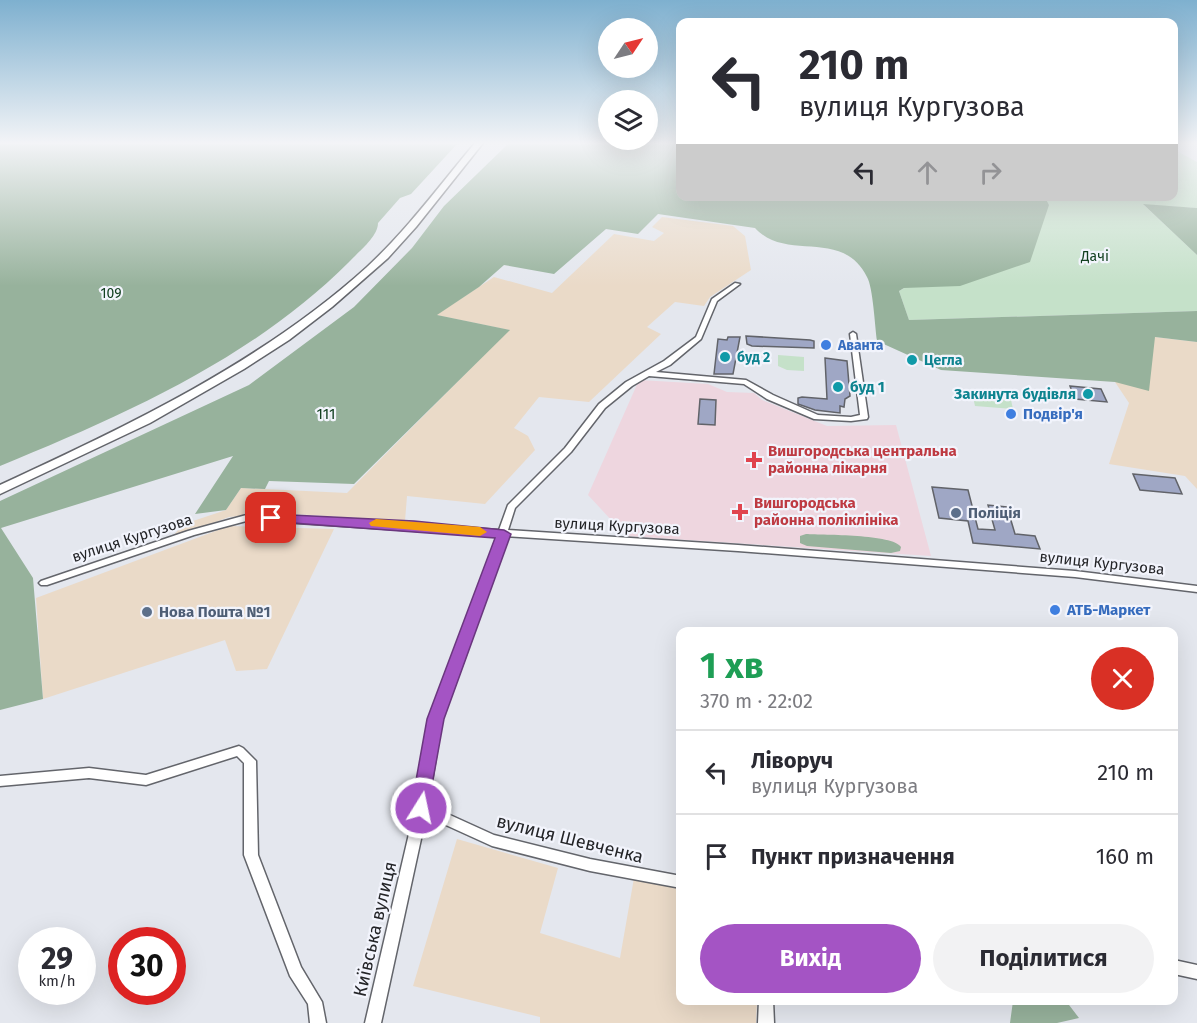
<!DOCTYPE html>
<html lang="uk">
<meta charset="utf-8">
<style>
body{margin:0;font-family:"Fira Sans",sans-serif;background:#f2f2f3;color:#2b2b33;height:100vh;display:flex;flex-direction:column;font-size:22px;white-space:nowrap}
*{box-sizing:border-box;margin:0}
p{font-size:20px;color:#7c7c81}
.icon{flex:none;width:33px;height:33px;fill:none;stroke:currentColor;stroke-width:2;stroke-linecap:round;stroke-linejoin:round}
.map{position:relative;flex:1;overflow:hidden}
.panel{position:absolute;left:676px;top:627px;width:502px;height:378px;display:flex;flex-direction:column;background:#fff;border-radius:12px;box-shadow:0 6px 24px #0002}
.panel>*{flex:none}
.hud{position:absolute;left:676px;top:18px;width:502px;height:183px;border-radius:12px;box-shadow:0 6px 24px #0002;background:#fff;color:#2b2b33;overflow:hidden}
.needle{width:39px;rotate:55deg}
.buttons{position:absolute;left:598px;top:18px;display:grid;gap:12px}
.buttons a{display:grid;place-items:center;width:60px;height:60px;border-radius:50%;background:#fff;box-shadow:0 6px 24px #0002;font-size:30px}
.speed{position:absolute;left:18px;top:927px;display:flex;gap:12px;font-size:30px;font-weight:700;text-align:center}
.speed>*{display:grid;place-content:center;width:78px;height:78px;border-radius:50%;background:#fff;box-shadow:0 6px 24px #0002;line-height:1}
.speed small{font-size:15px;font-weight:400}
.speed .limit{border:9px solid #d22;background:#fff;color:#111}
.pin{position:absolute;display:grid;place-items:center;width:51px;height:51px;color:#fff;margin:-26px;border-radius:12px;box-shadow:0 3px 9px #0006}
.me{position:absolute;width:66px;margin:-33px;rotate:10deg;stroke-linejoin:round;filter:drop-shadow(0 0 4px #0008)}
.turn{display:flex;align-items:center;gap:21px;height:126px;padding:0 24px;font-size:27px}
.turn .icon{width:78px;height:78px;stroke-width:2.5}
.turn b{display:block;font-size:42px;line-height:51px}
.lanes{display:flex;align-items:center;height:57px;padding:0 24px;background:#0003;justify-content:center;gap:30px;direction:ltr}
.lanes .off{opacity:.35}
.round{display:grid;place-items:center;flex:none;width:63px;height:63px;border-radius:32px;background:#f2f2f3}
.summary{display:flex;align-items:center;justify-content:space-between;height:102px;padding:0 24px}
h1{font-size:36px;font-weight:700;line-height:45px;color:#1e9e55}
.primary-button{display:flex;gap:12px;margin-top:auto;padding:12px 24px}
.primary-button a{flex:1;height:69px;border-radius:36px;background:#a454c4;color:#fff;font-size:24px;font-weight:700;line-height:69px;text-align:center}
.primary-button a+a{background:#f2f2f3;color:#2b2b33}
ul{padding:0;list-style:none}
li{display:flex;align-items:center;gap:18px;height:84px;padding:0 24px;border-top:2px solid #e1e1e2}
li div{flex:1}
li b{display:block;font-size:22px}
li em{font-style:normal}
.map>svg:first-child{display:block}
.industrial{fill:#eadac8}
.medical{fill:#eed6df}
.green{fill:#c5e1c9}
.forest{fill:#97b29c}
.building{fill:#9fa7c5;stroke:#616369;stroke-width:1.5}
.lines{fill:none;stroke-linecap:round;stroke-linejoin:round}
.minor-casing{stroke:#63656b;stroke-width:3}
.primary-casing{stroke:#63656b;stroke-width:3}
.minor{fill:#fff;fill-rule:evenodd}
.primary{fill:#fff;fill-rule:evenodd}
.route{fill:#a454c4;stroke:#6b377f;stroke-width:1.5}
.slow{fill:#f59e0b}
.shop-dot{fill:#3f7fe0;stroke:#f2f4fc;stroke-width:2}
.culture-dot{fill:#0f9aa8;stroke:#f2f4fc;stroke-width:2}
.health-dot{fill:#e0444e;stroke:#f2f4fc;stroke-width:2}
.service-dot{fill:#5c6f8a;stroke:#f2f4fc;stroke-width:2}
.labels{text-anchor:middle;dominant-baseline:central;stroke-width:4.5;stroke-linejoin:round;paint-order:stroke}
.far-park-label{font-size:14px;fill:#124020;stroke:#f2f4fc}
.far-shop-label{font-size:14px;font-weight:bold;fill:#366cbe;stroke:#f2f4fc;text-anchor:start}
.far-culture-label{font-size:14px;font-weight:bold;fill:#0d838f;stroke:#f2f4fc;text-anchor:start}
.culture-label{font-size:15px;font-weight:bold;fill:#0d838f;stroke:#f2f4fc;text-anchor:start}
.park-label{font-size:15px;fill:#124020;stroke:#f2f4fc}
.shop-label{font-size:15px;font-weight:bold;fill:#366cbe;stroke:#f2f4fc;text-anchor:start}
.health-label{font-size:15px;font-weight:bold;fill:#be3a42;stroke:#f2f4fc;text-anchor:start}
.service-label{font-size:15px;font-weight:bold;fill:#4e5e75;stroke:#f2f4fc;text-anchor:start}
.street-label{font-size:15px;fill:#242528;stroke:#f2f4fc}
.near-street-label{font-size:18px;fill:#242528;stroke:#f2f4fc}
</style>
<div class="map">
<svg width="1197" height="1023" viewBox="0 0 1197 1023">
<rect width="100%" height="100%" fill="#e4e7ee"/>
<path class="industrial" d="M662,217L733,226L745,236L751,270L710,297L704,306L675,302L647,327L661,334L589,402L539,397L514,428L528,436L535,450L485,504L407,496L405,521L246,511L242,516L229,517L170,539L184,524L226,510L241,488L347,493L509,330L436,315L494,277L552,293L614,234L654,241L664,233L652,227Z
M1155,337L1197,342V489L1185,476L1109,464L1129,403L1115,382Z
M229,526L334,529L267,669L236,671L225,640L43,699L36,598Z
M457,839L558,868L540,933L620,958L634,878L681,888V1000L757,1001L756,1023H540V1017L413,986Z"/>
<path class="medical" d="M639,380L708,384L727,392L754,393L762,400L827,426L896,425L931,556L626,536L588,495Z"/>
<path class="green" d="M1175,150L1197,162V208L1144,205L1197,255V311L909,320L899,291L1049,205L1045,197L1174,196Z
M778,355L804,357V371L787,370L778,366Z
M973,397L1011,400L1013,409L975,406Z"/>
<path class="forest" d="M0,143H458L411,194L400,198L378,223C378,237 358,252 349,262C252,359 124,415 0,466Z
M509,143H681V196L1045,197L1049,205L1030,262L960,286L904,288L899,291L909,320L1197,311V342L1155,337L1149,391L1115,382L941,370L877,341C875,327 873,287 867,277C842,227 787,263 755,228L658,214L638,234L606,229L554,274L504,265L479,287L437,315L510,330L354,484L269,481L265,489L241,488L226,510L195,514L233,456L1,528L33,578L43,699L0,710V501L249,385L354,307L412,248L444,206Z
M1143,204L1197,208V255Z
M806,534C824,535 893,534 901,547L900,551L891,553L807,546L800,543V536Z
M1013,1001H1066L1079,1018L1057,1023H1010Z"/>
<path class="building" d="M746,336L810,340L814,341V348L752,346L747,344Z
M728,337H740L733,374H714L718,339L727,340Z
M825,358L847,361L850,396L845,399L844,407L840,406V413L815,410L798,404V398L802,397L827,399Z
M1070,386L1101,389L1107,402L1075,399Z
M700,399L716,400L715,425L698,424Z
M1133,474L1175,478L1182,494L1140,490Z
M932,487L968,490L978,529L995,530L988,505L1007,507L1015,534L1035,536L1040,549L973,543L968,521L939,518Z"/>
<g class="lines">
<g class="minor-casing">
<path id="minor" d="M735,283L740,284L717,301L701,339L670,365L656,372L746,380L773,395L818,415L851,417L860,415L850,334L853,332L856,334L868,417L867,419L851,421L814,419L767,399L744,384L649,376L632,386L605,408L571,452L515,508L508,530L738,545L1075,571L1197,586V592L1075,577L738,551L506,536L464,660L442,719L428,805L494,835L590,859L681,876V888L590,871L492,846L426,816L381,1023H365L415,808L430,719L454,660L497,536L250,520L194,535L47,585H41L39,583L41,581L188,531L250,514L499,530L508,505L565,448L599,404L626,382L664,361L696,337L712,299Z
M239,746L243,748L256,761L258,855L301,967L322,1002L326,1023H310L308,1004L290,976L244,855V763L237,756L146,785L89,778L0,786V776L89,768L146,775Z
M1174,960L1197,965V979L1174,974Z
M759,1000H773L774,1023H758Z"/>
</g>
<g class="primary-casing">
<path id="primary" d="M475,143H483L416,227L388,258L332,307L289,340L244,369L150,423L0,494V485C129,425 261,363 367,267C407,230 440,185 475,143Z"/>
</g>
<use href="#minor" class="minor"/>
<use href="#primary" class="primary"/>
</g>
<linearGradient id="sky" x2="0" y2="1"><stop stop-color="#7eb0cf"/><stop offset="0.5" stop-color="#f3f4f7"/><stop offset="1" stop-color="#f3f4f7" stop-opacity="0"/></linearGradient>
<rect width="1197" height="286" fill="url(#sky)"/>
<path class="route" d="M271,514L414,521L504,530L511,534L444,719L427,813L421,816L414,813L411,808L427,719L495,538L266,521L264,518Z"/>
<path class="slow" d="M376,519L480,527L487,532L480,536L371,526L369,523Z"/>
<g class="shop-dot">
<circle cx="826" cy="345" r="6"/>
<circle cx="1011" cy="414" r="6"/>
<circle cx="1055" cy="610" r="6"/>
</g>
<g class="culture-dot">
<circle cx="725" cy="357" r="6"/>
<circle cx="912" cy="360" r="6"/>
<circle cx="838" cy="387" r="6"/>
<circle cx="1088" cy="394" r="6"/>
</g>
<g class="health-dot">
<path d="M751 451h6v6h6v6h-6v6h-6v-6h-6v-6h6z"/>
<path d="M737 503h6v6h6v6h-6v6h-6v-6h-6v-6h6z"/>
</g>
<g class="service-dot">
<circle cx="956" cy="513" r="6"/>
<circle cx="147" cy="612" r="6"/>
</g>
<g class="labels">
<g class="far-park-label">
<text x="1095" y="256">Дачі</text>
<text x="111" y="293">109</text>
</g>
<g class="far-shop-label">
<text x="838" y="345">Аванта</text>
</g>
<g class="far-culture-label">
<text x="737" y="357">буд 2</text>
<text x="924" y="360">Цегла</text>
</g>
<g class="culture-label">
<text x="850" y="387">буд 1</text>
<text x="1076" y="394" text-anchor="end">Закинута будівля</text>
</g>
<g class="park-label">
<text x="326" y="414">111</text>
</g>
<g class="shop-label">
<text x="1023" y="414">Подвір'я</text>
<text x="1067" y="610">АТБ-Маркет</text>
</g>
<g class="health-label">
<text x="768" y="451">Вишгородська центральна<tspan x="768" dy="17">районна лікарня</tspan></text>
<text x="754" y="503">Вишгородська<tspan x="754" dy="17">районна поліклініка</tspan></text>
</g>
<g class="service-label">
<text x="968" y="513">Поліція</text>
<text x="159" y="612">Нова Пошта №1</text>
</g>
<g class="street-label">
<text transform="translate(617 526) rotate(3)">вулиця Кургузова</text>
<text transform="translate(132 538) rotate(-18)">вулиця Кургузова</text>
<text transform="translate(1102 563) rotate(6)">вулиця Кургузова</text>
</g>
<g class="near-street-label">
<text transform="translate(570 839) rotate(14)">вулиця Шевченка</text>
<text transform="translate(375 929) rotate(-77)">Київська вулиця</text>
</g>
</g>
</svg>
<div class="buttons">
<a><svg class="needle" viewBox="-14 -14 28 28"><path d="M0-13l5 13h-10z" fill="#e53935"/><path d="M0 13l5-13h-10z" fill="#7c7c81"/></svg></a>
<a><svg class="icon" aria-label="layers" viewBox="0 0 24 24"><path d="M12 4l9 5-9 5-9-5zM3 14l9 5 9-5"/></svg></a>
</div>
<div class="speed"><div>29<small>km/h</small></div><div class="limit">30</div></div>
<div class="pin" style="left:271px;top:518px;background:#d93025"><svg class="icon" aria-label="arrive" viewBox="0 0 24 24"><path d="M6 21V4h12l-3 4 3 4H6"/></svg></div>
<svg class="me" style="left:421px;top:808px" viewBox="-20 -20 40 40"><circle r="17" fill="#a454c4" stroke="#fff" stroke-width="3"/><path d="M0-11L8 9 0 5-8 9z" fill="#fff"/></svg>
<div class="hud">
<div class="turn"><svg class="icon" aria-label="left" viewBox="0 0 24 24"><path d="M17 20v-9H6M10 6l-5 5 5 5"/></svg><div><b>210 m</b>вулиця Кургузова</div></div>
<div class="lanes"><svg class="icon" aria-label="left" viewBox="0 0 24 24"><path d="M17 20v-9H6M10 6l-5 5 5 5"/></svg><svg class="icon off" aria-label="ahead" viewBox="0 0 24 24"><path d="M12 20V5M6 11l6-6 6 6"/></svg><svg class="icon off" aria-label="right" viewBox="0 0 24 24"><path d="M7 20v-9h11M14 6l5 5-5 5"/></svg></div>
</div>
<section class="panel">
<div class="summary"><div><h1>1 хв</h1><p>370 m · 22:02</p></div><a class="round" style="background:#d93025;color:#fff"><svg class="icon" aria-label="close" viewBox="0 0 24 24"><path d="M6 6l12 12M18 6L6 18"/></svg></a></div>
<ul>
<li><svg class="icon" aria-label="left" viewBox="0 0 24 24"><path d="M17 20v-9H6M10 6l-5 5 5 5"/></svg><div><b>Ліворуч</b><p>вулиця Кургузова</p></div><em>210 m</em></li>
<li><svg class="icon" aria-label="arrive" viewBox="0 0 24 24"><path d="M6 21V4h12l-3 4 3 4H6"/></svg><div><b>Пункт призначення</b></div><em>160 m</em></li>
</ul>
<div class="primary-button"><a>Вихід</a><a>Поділитися</a></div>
</section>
</div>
